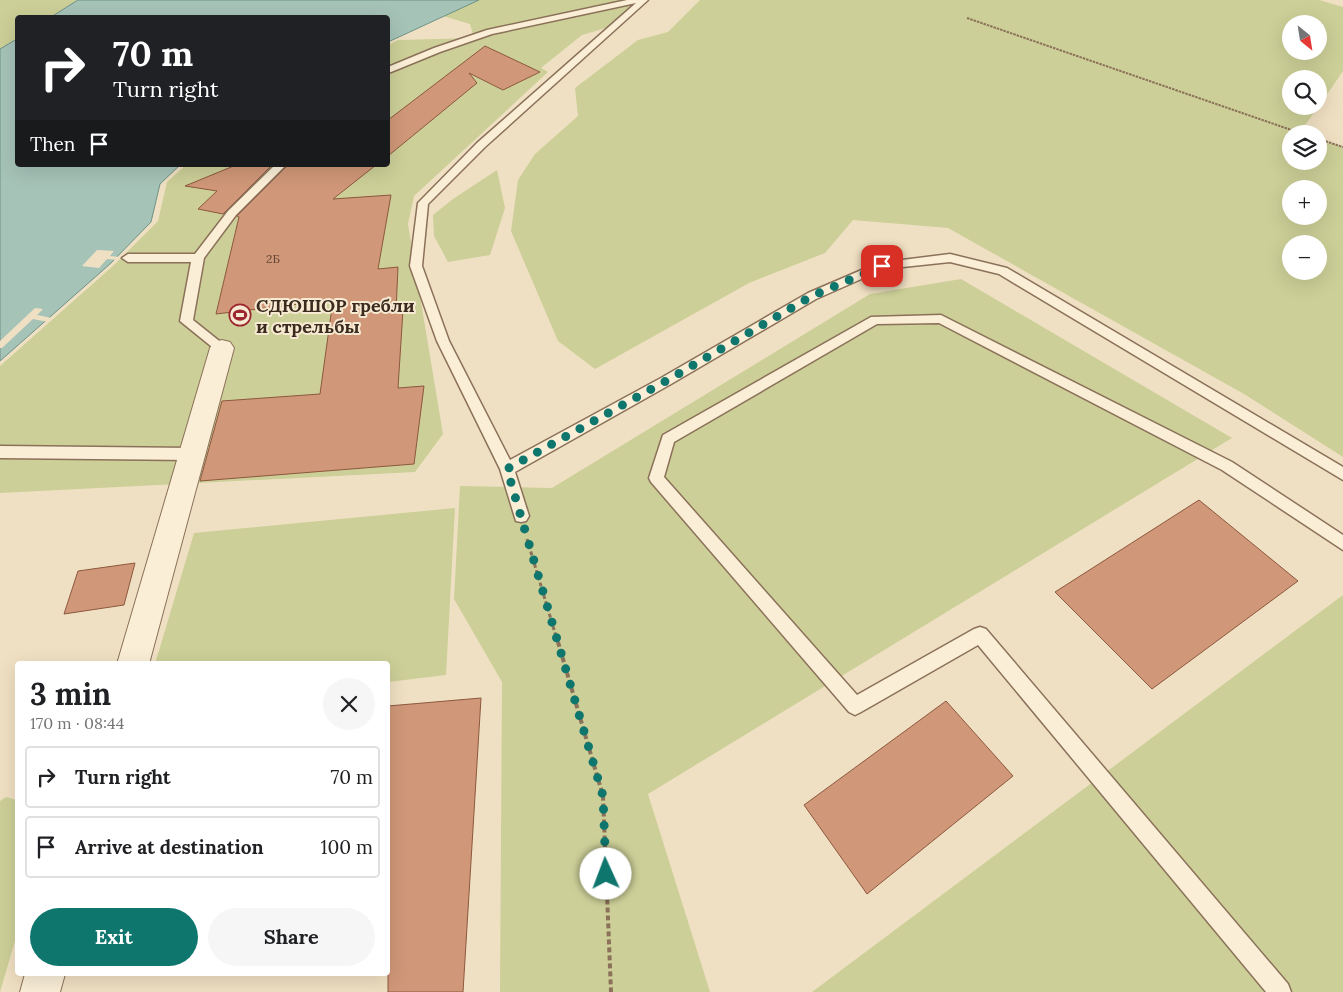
<!DOCTYPE html>
<meta charset="utf-8">
<style>
body{margin:0;font-family:Lora,serif;background:#f6f6f6;color:#202124;height:100vh;display:flex;flex-direction:column;font-size:19px;white-space:nowrap}
*{box-sizing:border-box;margin:0}
p{font-size:16px;color:#757577}
.icon{flex:none;width:28px;height:28px;fill:none;stroke:currentColor;stroke-width:2;stroke-linecap:round;stroke-linejoin:round}
.map{position:relative;flex:1;overflow:hidden}
.panel{position:absolute;left:15px;top:661px;width:375px;height:315px;display:flex;flex-direction:column;background:#fff;border-radius:5px;box-shadow:0 5px 20px #0002}
.panel>*{flex:none}
.guide{position:absolute;left:15px;top:15px;width:375px;height:152px;border-radius:5px;box-shadow:0 5px 20px #0002;background:#202124;color:#fff;overflow:hidden}
.needle{width:32px;rotate:150deg}
.controls{position:absolute;left:1282px;top:15px;display:grid;gap:10px}
.controls a{display:grid;place-items:center;width:45px;height:45px;border-radius:50%;background:#fff;box-shadow:0 5px 20px #0002;font-size:25px}
.pin{position:absolute;display:grid;place-items:center;width:42px;height:42px;color:#fff;margin:-21px;border-radius:10px;box-shadow:0 2px 8px #0006}
.me{position:absolute;width:55px;margin:-28px;rotate:358deg;stroke-linejoin:round;filter:drop-shadow(0 0 4px #0008)}
.turn{display:flex;align-items:center;gap:18px;height:105px;padding:0 15px;font-size:22px}
.turn .icon{width:65px;height:65px;stroke-width:2.5}
.turn b{display:block;font-size:35px;line-height:42px}
.then{display:flex;align-items:center;height:48px;padding:0 15px;background:#0003;gap:10px;font-size:19px}
.round{display:grid;place-items:center;flex:none;width:52px;height:52px;border-radius:26px;background:#f6f6f6}
.headline{display:flex;align-items:center;justify-content:space-between;height:85px;padding:0 15px}
h1{font-size:30px;font-weight:700;line-height:38px}
.cta{display:flex;gap:10px;margin-top:auto;padding:10px 15px}
.cta a{flex:1;height:58px;border-radius:30px;background:#0f766e;color:#fff;font-size:20px;font-weight:700;line-height:58px;text-align:center}
.cta a+a{background:#f6f6f6;color:#202124}
ul{padding:0;list-style:none}
li{display:flex;align-items:center;gap:15px;height:62px;margin:0 10px 8px;padding:0 5px;border:2px solid #e0e0e0;border-radius:5px}
li div{flex:1}
li b{display:block;font-size:19px}
li em{font-style:normal}
.map>svg:first-child{display:block}
.green{fill:#cccf97;fill-rule:evenodd}
.water{fill:#a6c3b8;stroke:#6c9286}
.pier{fill:#f0e0c3}
.building{fill:#d09778;stroke:#8c583e}
.lines{fill:none;stroke-linecap:round;stroke-linejoin:round}
.service-casing{stroke:#8b7159;stroke-width:3}
.minor-casing{stroke:#8b7159;stroke-width:2}
.path-far2{stroke:#8b7159;stroke-width:2;stroke-dasharray:2.5 1;stroke-linecap:butt}
.path-far1{stroke:#8b7159;stroke-width:3;stroke-dasharray:4 2.5;stroke-linecap:butt}
.path{stroke:#8b7159;stroke-width:4;stroke-dasharray:5 3;stroke-linecap:butt}
.service{fill:#faeed7;fill-rule:evenodd}
.minor{fill:#faeed7;fill-rule:evenodd}
.route{stroke:#0f766e;stroke-width:9;stroke-dasharray:0 16.2}
.labels{text-anchor:middle;dominant-baseline:central;stroke-width:4;stroke-linejoin:round;paint-order:stroke}
.far-number-label{font-size:12px;fill:#604534}
.poi-label{font-size:18px;font-weight:bold;fill:#3b2a1e;stroke:#f7ead3;text-anchor:start}
</style>
<div class="map">
<svg width="1343" height="992" viewBox="0 0 1343 992">
<rect width="100%" height="100%" fill="#f0e0c3"/>
<path class="green" d="M0,0H78L51,17L18,18L17,39L0,49Z
M479,0H644L616,25L582,35L541,68L548,72L414,196L408,224L443,434L415,472L0,493V366L114,265L158,221L167,182L186,165H388V45L398,40L474,38L470,24L443,16Z
M700,0H1319L1343,7V71L1319,106V79H1291V106H1319L1300,132L1303,134H1291V161H1319V139L1343,147V457L1244,394L948,228L853,220L825,253L749,283L595,369L558,341L511,231L518,180L535,154L578,116L575,88L638,40L668,32ZM1291,24H1319V51H1291ZM1291,189H1319V216H1291ZM1291,244H1319V271H1291Z
M497,170L505,208L490,255L448,262L434,236L433,215L453,199Z
M961,279L1232,438L648,794L710,992H500L502,682L454,599L460,486L552,488L870,294Z
M455,508L446,675L388,682V664H155L194,533Z
M1343,595V992H812Z
M6,797L17,800V934L0,992V801Z"/>
<path class="water" d="M78,0H479L388,42V18L51,17Z
M17,39L18,165H180L160,184L151,222L110,264L0,361V49Z"/>
<path class="pier" d="M97,250L114,251L110,256L120,257L117,260L107,259L99,268L82,266Z
M35,308L43,309L37,315L52,318L48,322L33,319L2,348H0V341Z"/>
<path class="building" d="M485,46L540,72L503,90L469,73L477,83L388,156V120Z
M236,165H272L223,214L198,209L217,191L185,186Z
M288,165H376L333,199L391,195L378,269L398,267L396,311L403,310L398,388L424,386L414,464L200,481L222,401L320,394L333,300L216,314L239,217L237,216Z
M1199,500L1298,581L1152,689L1055,592Z
M135,563L124,605L64,614L78,571Z
M481,698L463,992H388V706Z
M946,701L1013,776L867,894L804,805Z"/>
<g class="lines">
<g class="service-casing">
<path id="service" d="M627,0H648L485,147L428,204L422,266L449,341L510,460L661,378L808,293L878,263L950,254L1007,268L1343,467V480L999,274L950,262L884,269L816,299L671,384L515,472L529,516L526,521L521,522L516,521L500,469L437,341L410,266L418,203L477,143L636,3L492,34L440,52L391,72L388,73V67L434,48L487,30Z
M275,165H286L236,215L204,258L193,320L228,348L227,351H217L180,321L191,262H128L122,258L128,254H195L228,211Z
M941,315L1232,462L1343,535V550L1222,470L939,323L877,324L674,442L664,477L857,695L974,629L980,627L986,629L1288,984L1291,992H1266L978,645L861,712L855,715L849,712L651,482L649,478L663,435L871,317Z
M0,446L192,448L197,450L199,454L197,458L192,460L0,458Z"/>
</g>
<g class="minor-casing">
<path id="minor" d="M222,340L230,342L234,348L149,664H117L210,348L214,342Z
M25,974H65L60,992H20Z"/>
</g>
<path class="path-far2" d="M967,18L1303,134
M1319,139L1343,147"/>
<path class="path-far1" d="M527,539L558,643"/>
<path class="path" d="M558,642L603,796L611,992"/>
<use href="#service" class="service"/>
<use href="#minor" class="minor"/>
</g>
<g class="lines">
<path class="route" d="M606,874L603,796L507,469L666,381L812,296L882,266"/>
</g>
<defs>
<g id="stadium-ring" transform="scale(1.125)"><circle r="9.5" fill="#f7ead3" stroke="#9d262f" stroke-width="1.5"/><path d="M0-5a6.5 5 0 1 0 0 10a6.5 5 0 1 0 0-10ZM-3.5-1.8h7v3.6h-7Z" fill="#9d262f"/></g>
</defs>
<g fill-rule="evenodd">
<use href="#stadium-ring" x="240" y="315"/>
</g>
<g class="labels">
<g class="far-number-label">
<text x="273" y="258">2Б</text>
</g>
<g class="poi-label">
<text x="256" y="305">СДЮШОР гребли<tspan x="256" dy="21">и стрельбы</tspan></text>
</g>
</g>
</svg>
<div class="controls">
<a><svg class="needle" viewBox="-14 -14 28 28"><path d="M0-13l5 13h-10z" fill="#e53935"/><path d="M0 13l5-13h-10z" fill="#757577"/></svg></a>
<a><svg class="icon" aria-label="search" viewBox="0 0 24 24"><circle cx="10" cy="10" r="6"/><path d="M15 15l6 6"/></svg></a>
<a><svg class="icon" aria-label="layers" viewBox="0 0 24 24"><path d="M12 4l9 5-9 5-9-5zM3 14l9 5 9-5"/></svg></a>
<a>+</a>
<a>−</a>
</div>
<div class="pin" style="left:882px;top:266px;background:#d93025"><svg class="icon" aria-label="arrive" viewBox="0 0 24 24"><path d="M6 21V4h12l-3 4 3 4H6"/></svg></div>
<svg class="me" style="left:606px;top:874px" viewBox="-20 -20 40 40"><circle r="19" fill="#fff"/><path d="M0-13L10 11 0 6-10 11z" fill="#0f766e"/></svg>
<div class="guide">
<div class="turn"><svg class="icon" aria-label="right" viewBox="0 0 24 24"><path d="M7 20v-9h11M14 6l5 5-5 5"/></svg><div><b>70 m</b>Turn right</div></div>
<div class="then">Then<svg class="icon" aria-label="arrive" viewBox="0 0 24 24"><path d="M6 21V4h12l-3 4 3 4H6"/></svg></div>
</div>
<section class="panel">
<div class="headline"><div><h1>3 min</h1><p>170 m · 08:44</p></div><a class="round"><svg class="icon" aria-label="close" viewBox="0 0 24 24"><path d="M6 6l12 12M18 6L6 18"/></svg></a></div>
<ul>
<li><svg class="icon" aria-label="right" viewBox="0 0 24 24"><path d="M7 20v-9h11M14 6l5 5-5 5"/></svg><div><b>Turn right</b></div><em>70 m</em></li>
<li><svg class="icon" aria-label="arrive" viewBox="0 0 24 24"><path d="M6 21V4h12l-3 4 3 4H6"/></svg><div><b>Arrive at destination</b></div><em>100 m</em></li>
</ul>
<div class="cta"><a>Exit</a><a>Share</a></div>
</section>
</div>
